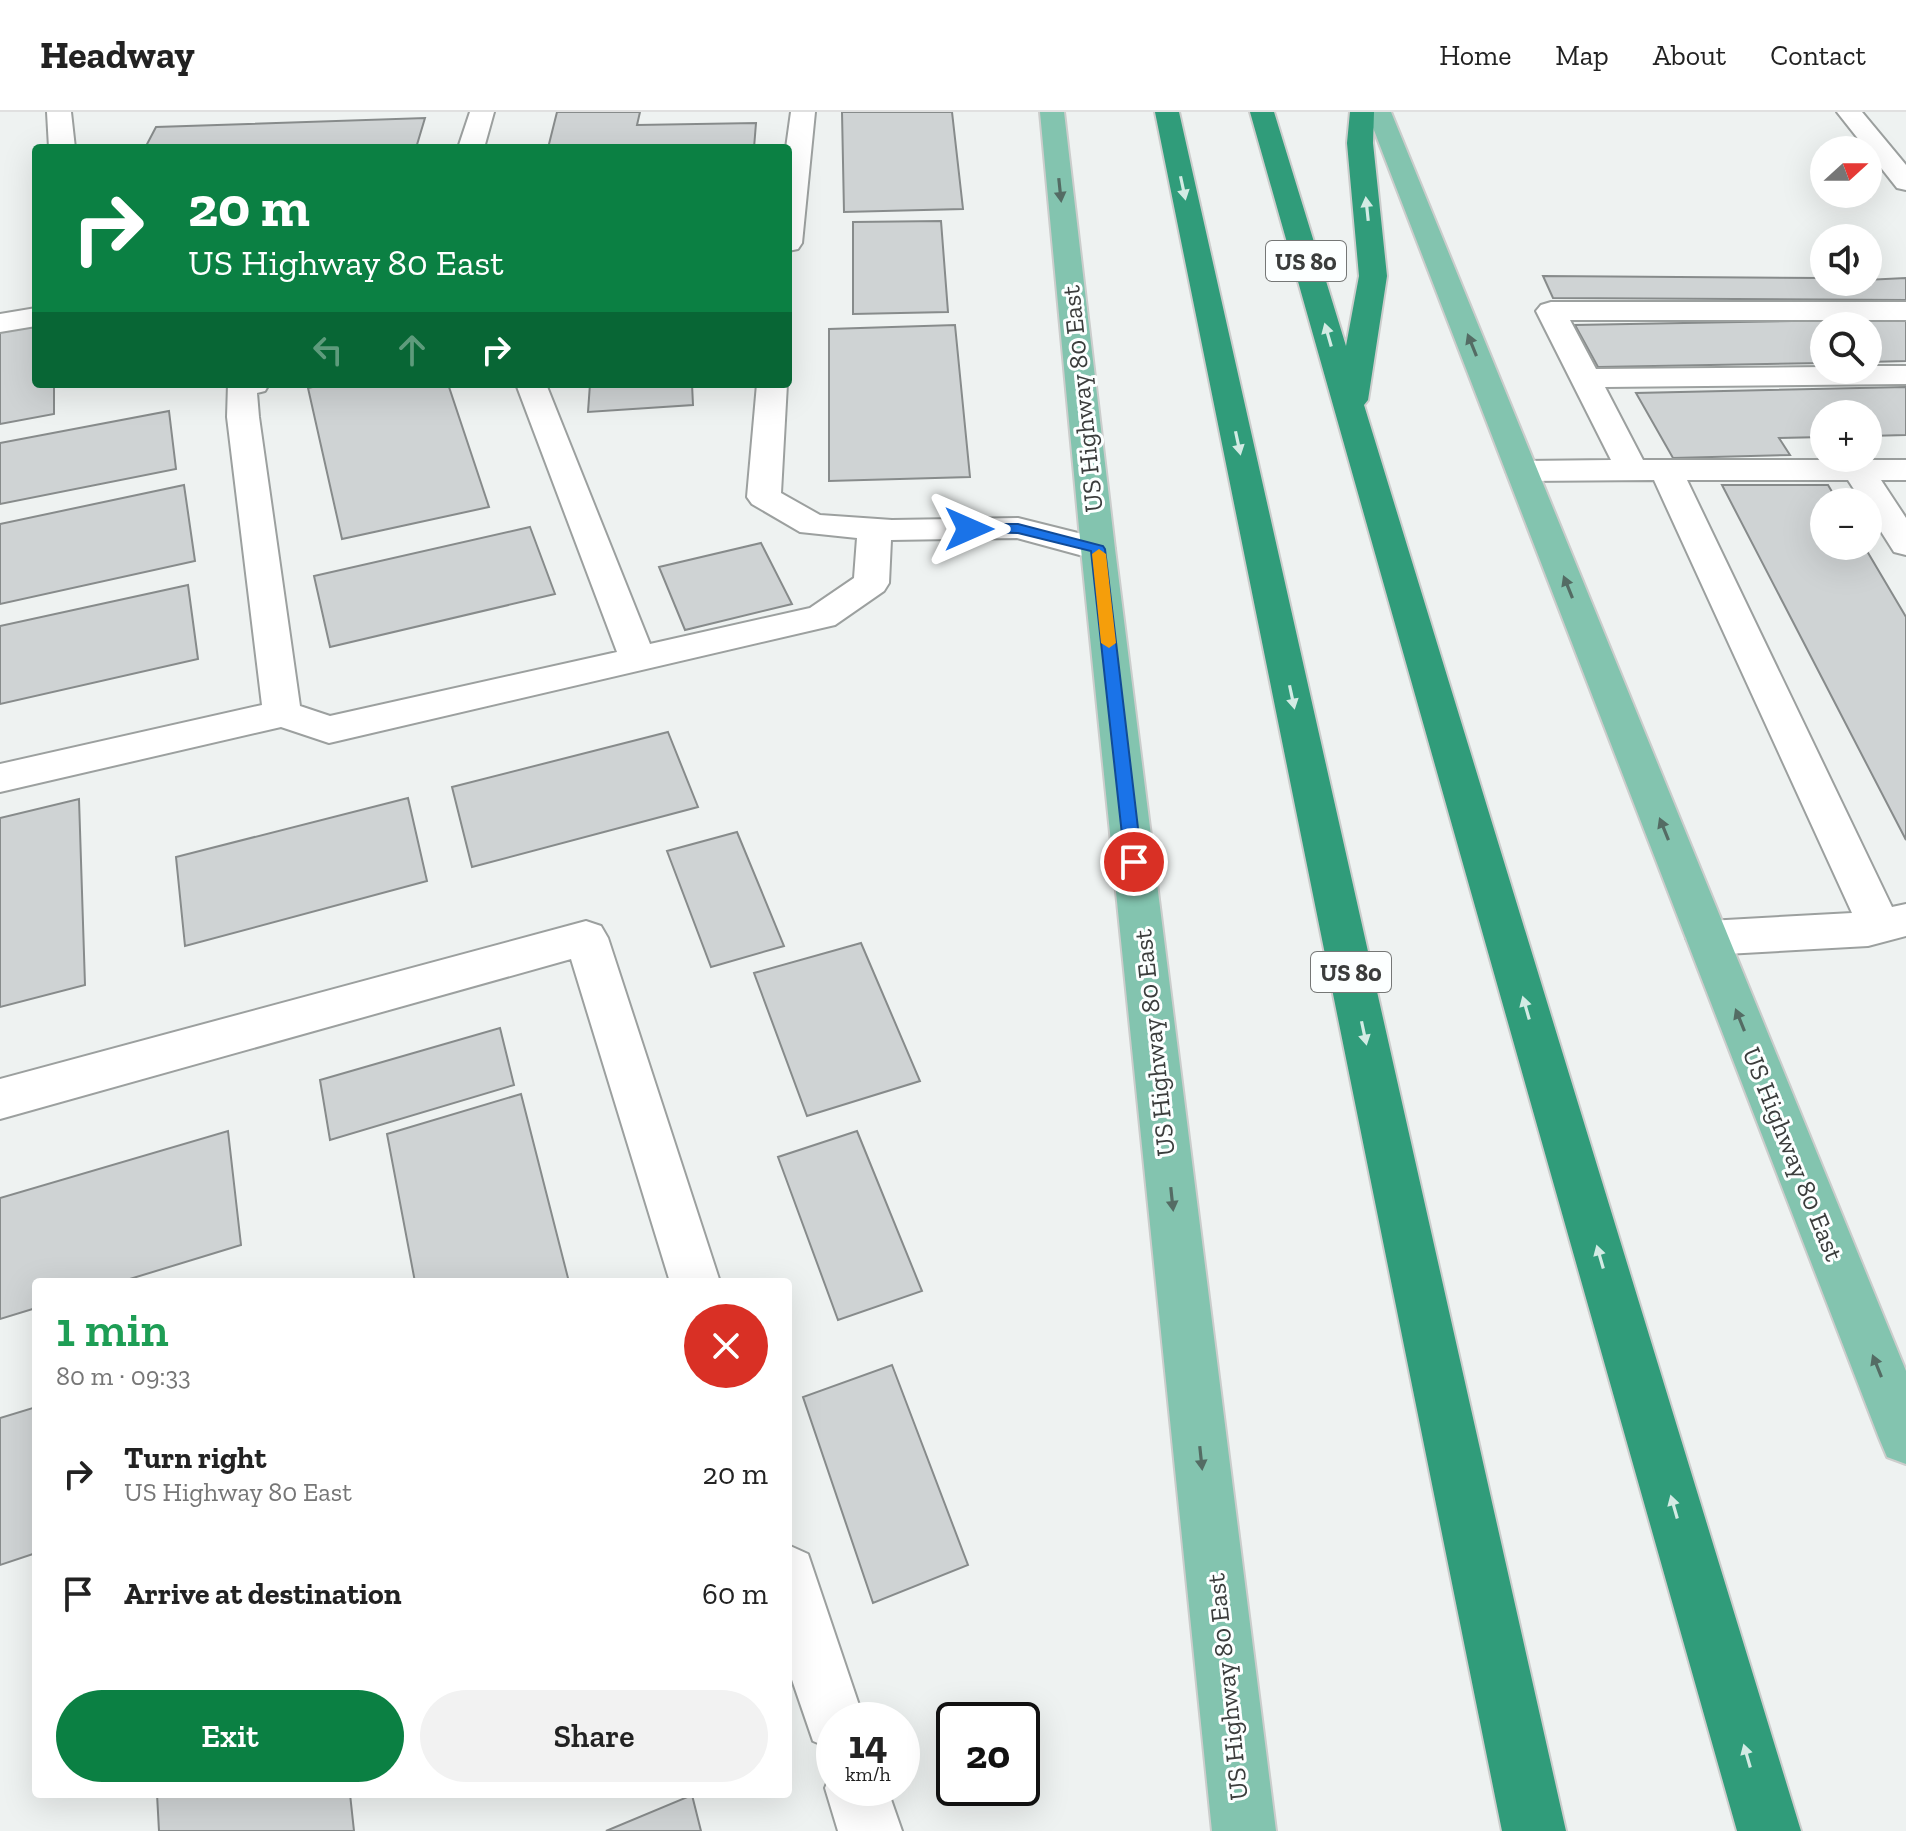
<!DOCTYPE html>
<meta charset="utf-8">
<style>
body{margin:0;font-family:"Zilla Slab",serif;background:#f2f2f2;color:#222;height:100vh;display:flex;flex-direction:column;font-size:30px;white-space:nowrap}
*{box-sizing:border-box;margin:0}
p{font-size:26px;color:#767676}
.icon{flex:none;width:44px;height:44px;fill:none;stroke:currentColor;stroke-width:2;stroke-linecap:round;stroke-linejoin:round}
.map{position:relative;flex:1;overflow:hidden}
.side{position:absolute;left:32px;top:1166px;width:760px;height:520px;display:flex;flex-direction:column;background:#fff;border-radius:8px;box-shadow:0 8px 32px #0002}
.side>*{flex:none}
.top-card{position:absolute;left:32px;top:32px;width:760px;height:244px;border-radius:8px;box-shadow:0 8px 32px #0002;background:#0b8043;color:#fff;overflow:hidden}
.needle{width:52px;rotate:69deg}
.controls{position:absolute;left:1810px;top:24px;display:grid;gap:16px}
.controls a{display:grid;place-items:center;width:72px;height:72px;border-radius:50%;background:#fff;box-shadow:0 8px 32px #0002;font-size:40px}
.speed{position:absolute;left:816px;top:1590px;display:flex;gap:16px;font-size:40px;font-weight:700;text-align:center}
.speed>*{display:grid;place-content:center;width:104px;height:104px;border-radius:50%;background:#fff;box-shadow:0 8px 32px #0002;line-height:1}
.speed small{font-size:20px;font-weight:400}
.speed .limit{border:4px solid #111;border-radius:12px;background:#fff;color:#111}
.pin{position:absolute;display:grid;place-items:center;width:68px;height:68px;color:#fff;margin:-34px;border:4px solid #fff;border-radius:50%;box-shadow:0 2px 8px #0007}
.me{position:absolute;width:88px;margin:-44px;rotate:90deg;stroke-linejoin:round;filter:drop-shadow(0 0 6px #0008)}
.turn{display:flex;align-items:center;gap:28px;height:168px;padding:0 24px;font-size:36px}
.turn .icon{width:104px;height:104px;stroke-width:2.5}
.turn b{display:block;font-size:56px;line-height:68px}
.lanes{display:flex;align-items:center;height:76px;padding:0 24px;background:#0003;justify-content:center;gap:40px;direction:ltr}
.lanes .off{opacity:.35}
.round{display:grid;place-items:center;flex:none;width:84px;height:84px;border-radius:42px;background:#f2f2f2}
.overview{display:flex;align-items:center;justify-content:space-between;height:136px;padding:0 24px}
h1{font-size:48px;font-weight:600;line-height:60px;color:#1e9e55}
.action{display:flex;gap:16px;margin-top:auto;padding:16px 24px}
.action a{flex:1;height:92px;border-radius:48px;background:#0b8043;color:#fff;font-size:32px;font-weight:600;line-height:92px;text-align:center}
.action a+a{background:#f2f2f2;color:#222}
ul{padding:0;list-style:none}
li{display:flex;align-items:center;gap:24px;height:120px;padding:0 24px}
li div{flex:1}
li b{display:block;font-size:30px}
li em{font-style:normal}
header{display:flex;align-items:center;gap:48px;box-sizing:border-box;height:112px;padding:0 40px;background:#fff;border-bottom:2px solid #e0e0e0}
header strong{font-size:38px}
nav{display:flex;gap:44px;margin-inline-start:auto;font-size:28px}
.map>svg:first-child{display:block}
.building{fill:#cfd3d4;stroke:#878b8b;stroke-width:2}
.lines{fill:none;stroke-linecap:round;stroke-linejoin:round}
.minor-casing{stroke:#9ca09f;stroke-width:4}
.major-casing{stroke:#cccdcc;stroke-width:4}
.highway-casing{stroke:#cccdcc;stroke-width:4}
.minor{fill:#fff;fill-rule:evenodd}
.major{fill:#83c4af;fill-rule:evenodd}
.highway{fill:#309c7a;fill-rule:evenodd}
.oneway{fill:#d3ebe4}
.oneway2{fill:#546c64}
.route{fill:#1a73e8;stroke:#114b97;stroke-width:2}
.slow{fill:#f59e0b}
.labels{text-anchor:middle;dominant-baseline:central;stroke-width:6;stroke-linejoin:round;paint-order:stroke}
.shield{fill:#fcffff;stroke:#757776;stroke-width:2}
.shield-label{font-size:24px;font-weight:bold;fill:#3b3d3c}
.street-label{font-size:26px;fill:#3b3d3c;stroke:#fcffff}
</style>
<header>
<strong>Headway</strong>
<nav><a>Home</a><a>Map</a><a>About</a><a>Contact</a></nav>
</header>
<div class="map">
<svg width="1906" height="1719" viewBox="0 0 1906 1719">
<rect width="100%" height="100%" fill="#eef2f1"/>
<path class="building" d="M557,0H640L637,13L756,11L754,36H548Z
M842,0H952L963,97L844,100Z
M425,6L416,36H145L156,15Z
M941,109L948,200L853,202V110Z
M1543,164L1824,166V170L1906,166V188L1553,186Z
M1906,207V249L1868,250V214H1824V251L1598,255L1575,213Z
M36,208V272H54V302L0,312V214Z
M955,213L970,365L829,369V217Z
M326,272H448L489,395L342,427L308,276Z
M590,272H692L693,293L588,300Z
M1906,275V323L1868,324V302H1824V325L1779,326L1790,343L1673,346L1636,281Z
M169,299L176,357L0,392V331Z
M184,373L195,449L0,492V412Z
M1722,373H1828L1838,390H1824V434H1864L1906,505V728Z
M530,415L555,482L330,535L314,464Z
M761,431L792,492L685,518L659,455Z
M188,473L198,547L0,592V514Z
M668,620L698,695L472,755L452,675Z
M408,686L427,769L185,834L176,745Z
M79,687L85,873L0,895V706Z
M737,720L784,834L711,855L667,739Z
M861,831L920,969L807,1004L754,861Z
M500,916L514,973L330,1028L320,968Z
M521,982L569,1170H415L387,1022Z
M228,1019L241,1133L120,1170H36V1196L0,1207V1086Z
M857,1019L922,1179L838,1208L778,1045Z
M892,1253L968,1453L873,1491L803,1285Z
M36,1295V1441L0,1453V1306Z
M157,1682H350L354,1719H159Z
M692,1683L701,1719H606Z"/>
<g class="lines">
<g class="minor-casing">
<path id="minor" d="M47,0H71L75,36H49Z
M470,0H494L484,36H458Z
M791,0H815L802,131L798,137L788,139L786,36Z
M1837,0H1862L1906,53V78L1897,76Z
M1551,190H1906V208H1570L1596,257L1824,255V258H1868V254H1906V272L1605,275L1643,348H1906V368H1881L1906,406V443L1894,440L1868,399V390H1862L1848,368H1687L1892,795L1906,792V824L1868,834L1708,843L1693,838L1686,826L1693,814L1708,809L1852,801L1654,368L1522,369L1510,366L1506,359L1510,352L1522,349L1611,348L1536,199L1541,193Z
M36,196V214L0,220V202Z
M228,272H269L265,279L257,281L259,305L300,594L330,604L617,540L516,272H546L650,532L810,496L854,466L857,426L800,420L752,392L747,385L757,272H787L781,381L820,403L892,408L1018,406L1110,429L1115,437L1110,445L1098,448L1017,426L891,428L889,471L884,479L835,513L329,631L281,615L0,680V652L262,593L227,305Z
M586,809L601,814L608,826L720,1170H670L571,847L0,1007V967Z
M788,1433L808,1442L864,1608H834V1638L813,1629L788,1556Z
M834,1654V1676H887L902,1719H838L825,1676Z"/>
</g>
<g class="major-casing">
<path id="major" d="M1040,0H1064L1115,437L1276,1719H1212L1081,437Z
M1367,0H1391L1906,1259V1352L1887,1345L1879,1326Z"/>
</g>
<g class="highway-casing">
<path id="highway" d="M1155,0H1179L1566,1719H1502Z
M1250,0H1274L1346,234L1359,164L1347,31L1350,0H1374L1373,31L1387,164L1368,288L1364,293L1801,1719H1737Z"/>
</g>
<use href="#minor" class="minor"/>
<use href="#major" class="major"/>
<use href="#highway" class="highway"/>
</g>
<defs><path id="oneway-solid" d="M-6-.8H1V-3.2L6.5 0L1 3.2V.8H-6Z" transform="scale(2)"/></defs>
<g class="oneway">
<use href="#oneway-solid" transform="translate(1183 76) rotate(78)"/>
<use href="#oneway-solid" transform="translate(1367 97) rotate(-96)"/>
<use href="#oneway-solid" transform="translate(1328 223) rotate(-106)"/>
<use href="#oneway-solid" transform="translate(1238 331) rotate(78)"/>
<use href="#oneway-solid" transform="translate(1292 585) rotate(78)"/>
<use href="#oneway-solid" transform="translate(1526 896) rotate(-106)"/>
<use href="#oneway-solid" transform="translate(1364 921) rotate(78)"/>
<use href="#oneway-solid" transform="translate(1600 1145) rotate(-106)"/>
<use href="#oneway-solid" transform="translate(1674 1395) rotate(-106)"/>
<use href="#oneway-solid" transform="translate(1747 1644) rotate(-106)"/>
</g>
<g class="oneway2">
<use href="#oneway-solid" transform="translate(1060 78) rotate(84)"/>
<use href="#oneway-solid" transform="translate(1472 233) rotate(-112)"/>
<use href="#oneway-solid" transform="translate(1568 475) rotate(-112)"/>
<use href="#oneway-solid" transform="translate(1664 717) rotate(-112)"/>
<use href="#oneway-solid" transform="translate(1740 908) rotate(-112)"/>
<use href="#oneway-solid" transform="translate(1172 1087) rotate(84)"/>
<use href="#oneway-solid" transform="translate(1877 1254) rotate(-112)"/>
<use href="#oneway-solid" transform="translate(1201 1346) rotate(84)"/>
</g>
<path class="route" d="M969,412H1018L1103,434L1105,437L1142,750L1140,754H1128L1125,750L1091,439L1018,421L964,420V414Z"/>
<path class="slow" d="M1099,437L1106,442L1116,531L1109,536L1101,531L1092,442Z"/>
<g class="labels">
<g class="shield">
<rect x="1266" y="129" width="80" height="40" rx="6"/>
<rect x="1311" y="840" width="80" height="40" rx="6"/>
</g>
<g class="shield-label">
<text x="1306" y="149">US 80</text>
<text x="1351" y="860">US 80</text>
</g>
<g class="street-label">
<text transform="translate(1082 287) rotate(-96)">US Highway 80 East</text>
<text transform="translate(1154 931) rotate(-96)">US Highway 80 East</text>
<text transform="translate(1793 1042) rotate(68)">US Highway 80 East</text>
<text transform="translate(1227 1575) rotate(-96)">US Highway 80 East</text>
</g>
</g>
</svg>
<div class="controls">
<a><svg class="needle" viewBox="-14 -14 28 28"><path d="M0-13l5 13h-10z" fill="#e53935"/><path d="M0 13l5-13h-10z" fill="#767676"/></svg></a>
<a><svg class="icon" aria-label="sound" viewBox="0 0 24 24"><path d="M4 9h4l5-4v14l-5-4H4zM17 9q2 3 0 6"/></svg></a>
<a><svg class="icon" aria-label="search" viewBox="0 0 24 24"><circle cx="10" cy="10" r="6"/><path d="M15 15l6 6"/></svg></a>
<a>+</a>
<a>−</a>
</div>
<div class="speed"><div>14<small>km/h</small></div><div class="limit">20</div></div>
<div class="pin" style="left:1134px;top:750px;background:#d93025"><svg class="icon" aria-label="arrive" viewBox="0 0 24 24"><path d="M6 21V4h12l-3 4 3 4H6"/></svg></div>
<svg class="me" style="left:969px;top:417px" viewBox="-20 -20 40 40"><path d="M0-17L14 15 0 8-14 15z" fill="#1a73e8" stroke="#fff" stroke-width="4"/></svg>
<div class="top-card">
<div class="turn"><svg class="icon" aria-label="right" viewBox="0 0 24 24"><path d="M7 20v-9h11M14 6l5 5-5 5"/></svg><div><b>20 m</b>US Highway 80 East</div></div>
<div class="lanes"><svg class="icon off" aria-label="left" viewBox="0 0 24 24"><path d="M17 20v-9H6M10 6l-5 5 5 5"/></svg><svg class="icon off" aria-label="ahead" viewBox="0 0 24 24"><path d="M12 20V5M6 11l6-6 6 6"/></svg><svg class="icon" aria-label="right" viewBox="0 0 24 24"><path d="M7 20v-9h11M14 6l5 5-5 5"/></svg></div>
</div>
<section class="side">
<div class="overview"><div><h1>1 min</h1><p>80 m · 09:33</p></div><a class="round" style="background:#d93025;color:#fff"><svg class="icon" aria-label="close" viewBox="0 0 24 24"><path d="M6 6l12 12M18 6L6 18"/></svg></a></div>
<ul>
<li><svg class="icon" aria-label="right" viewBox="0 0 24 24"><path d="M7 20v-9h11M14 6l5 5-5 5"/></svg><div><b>Turn right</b><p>US Highway 80 East</p></div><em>20 m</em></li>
<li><svg class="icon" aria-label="arrive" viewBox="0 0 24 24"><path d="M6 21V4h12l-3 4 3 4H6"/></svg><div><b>Arrive at destination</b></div><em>60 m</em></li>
</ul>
<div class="action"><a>Exit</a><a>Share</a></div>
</section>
</div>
